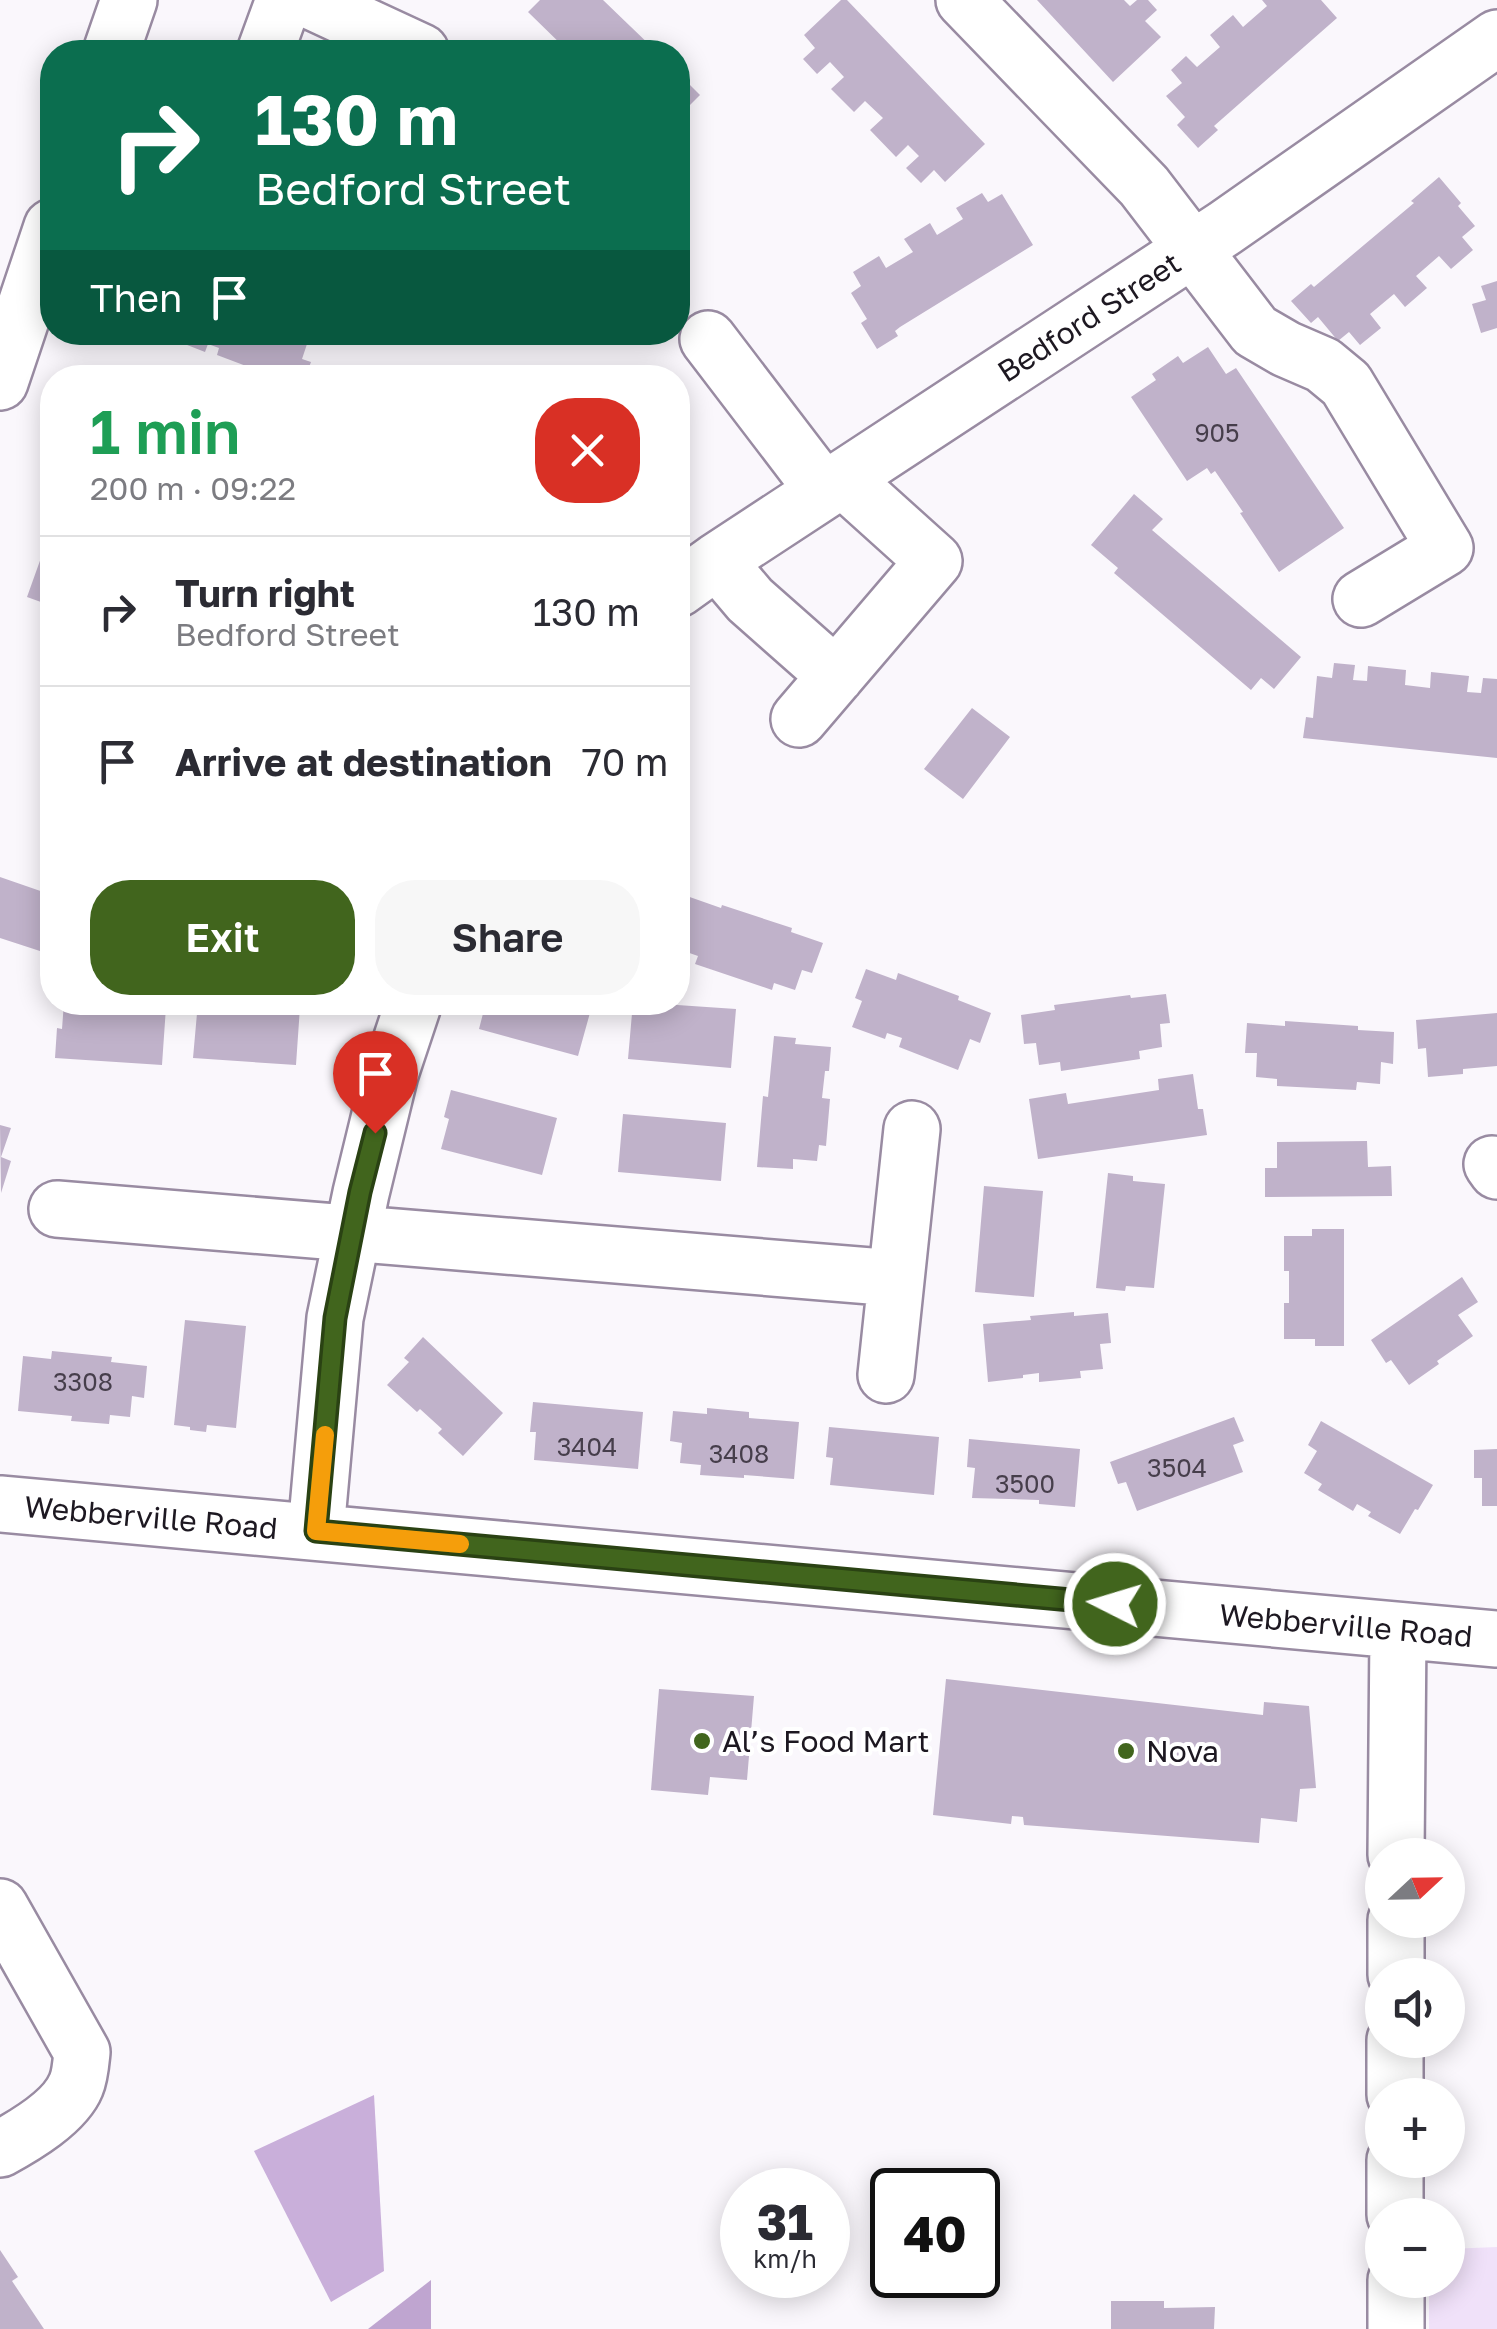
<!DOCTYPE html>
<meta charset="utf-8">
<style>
body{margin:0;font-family:"Golos Text",sans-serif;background:#f7f7f7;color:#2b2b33;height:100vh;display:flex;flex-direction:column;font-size:38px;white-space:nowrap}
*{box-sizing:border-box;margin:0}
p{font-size:32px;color:#7c7c81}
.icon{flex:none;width:55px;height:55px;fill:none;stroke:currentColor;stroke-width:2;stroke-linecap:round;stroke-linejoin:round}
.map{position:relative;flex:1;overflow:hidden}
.panel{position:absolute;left:40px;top:365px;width:650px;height:650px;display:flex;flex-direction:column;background:#fff;border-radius:40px;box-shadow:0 5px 25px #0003}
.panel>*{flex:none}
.top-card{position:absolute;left:40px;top:40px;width:650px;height:305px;border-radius:40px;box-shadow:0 5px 25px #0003;background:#0b6e4f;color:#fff;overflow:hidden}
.needle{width:65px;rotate:68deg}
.controls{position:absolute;left:1365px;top:1838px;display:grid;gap:20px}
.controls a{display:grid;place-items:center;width:100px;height:100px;border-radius:50%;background:#fff;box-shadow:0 5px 25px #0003;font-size:50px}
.speed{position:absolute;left:720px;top:2168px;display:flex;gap:20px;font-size:50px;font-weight:700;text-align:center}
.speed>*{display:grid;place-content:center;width:130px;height:130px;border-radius:50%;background:#fff;box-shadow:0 5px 25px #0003;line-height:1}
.speed small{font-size:25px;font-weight:400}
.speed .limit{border:5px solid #111;border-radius:15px;background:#fff;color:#111}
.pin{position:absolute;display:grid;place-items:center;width:85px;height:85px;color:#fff;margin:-102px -42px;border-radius:50% 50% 50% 0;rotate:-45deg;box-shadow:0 0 10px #0007}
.pin .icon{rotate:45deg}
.me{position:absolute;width:110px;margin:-55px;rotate:275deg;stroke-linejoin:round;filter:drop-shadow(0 0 8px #0008)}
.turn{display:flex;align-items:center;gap:35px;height:210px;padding:0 50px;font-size:45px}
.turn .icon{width:130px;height:130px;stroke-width:2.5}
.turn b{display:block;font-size:70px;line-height:85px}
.then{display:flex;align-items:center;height:95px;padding:0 50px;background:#0003;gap:20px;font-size:38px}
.round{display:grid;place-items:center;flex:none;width:105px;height:105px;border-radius:40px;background:#f7f7f7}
.headline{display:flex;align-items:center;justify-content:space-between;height:170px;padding:0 50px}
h1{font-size:60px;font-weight:600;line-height:75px;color:#1e9e55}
.primary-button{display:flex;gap:20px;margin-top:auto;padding:20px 50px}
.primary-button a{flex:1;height:115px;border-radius:40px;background:#41651d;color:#fff;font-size:40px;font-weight:600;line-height:115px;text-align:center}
.primary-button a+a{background:#f7f7f7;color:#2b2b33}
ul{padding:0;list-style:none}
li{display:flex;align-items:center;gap:30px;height:150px;padding:0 50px;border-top:2px solid #e1e1e2}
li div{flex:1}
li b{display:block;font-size:38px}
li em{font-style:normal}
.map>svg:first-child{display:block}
.green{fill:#f0e1f9}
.forest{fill:#bfa5d0}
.water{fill:#c9afda}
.building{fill:#c0b2ca}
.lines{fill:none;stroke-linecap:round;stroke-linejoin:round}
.minor-casing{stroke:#998ba2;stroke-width:60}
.minor{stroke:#fff;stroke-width:55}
.route-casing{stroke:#2a4213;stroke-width:25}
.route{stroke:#41651d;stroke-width:18}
.slow{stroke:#f59e0b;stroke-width:18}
.poi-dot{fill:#41651d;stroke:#fff;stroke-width:4}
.labels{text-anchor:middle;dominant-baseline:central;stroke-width:8;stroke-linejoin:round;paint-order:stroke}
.number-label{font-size:25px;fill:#463e4b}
.street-label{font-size:30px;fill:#1d1821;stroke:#fff}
.poi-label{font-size:30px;fill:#1d1821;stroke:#fff;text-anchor:start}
</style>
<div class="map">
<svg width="1497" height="2329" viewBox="0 0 1497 2329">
<rect width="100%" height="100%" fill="#faf7fc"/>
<path class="green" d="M1497,2247V2329H1429V2280H1448V2249Z"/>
<path class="forest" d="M431,2280V2329H368Z"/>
<path class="water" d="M374,2095L384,2271L331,2302L254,2151Z"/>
<path class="building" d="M540,0H603L657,52H569L528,12Z
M841,0H847L985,144L945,182L934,170L921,183L906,168L919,156L908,145L896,157L870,130L883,118L865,101L854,112L831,89L844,77L830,62L817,74L803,59L815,48L804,35Z
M1037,0H1124L1130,6L1137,0H1148L1157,10L1145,21L1161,37L1113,82Z
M1262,0H1321L1337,18L1214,126L1218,130L1198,148L1177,125L1185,117L1166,96L1182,83L1171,70L1186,56L1197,67L1220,47L1210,35L1233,15L1243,27L1267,6Z
M678,73L700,95L678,117Z
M1439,177L1461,203L1458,206L1475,226L1462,237L1473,250L1451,269L1439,256L1416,276L1427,288L1405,307L1394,294L1370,314L1381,328L1360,345L1349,332L1338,341L1318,317L1311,323L1291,301L1311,284L1314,287L1414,203L1411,201Z
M982,193L988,202L1002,194L1033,245L900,327L895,331L898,336L877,349L861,323L867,319L851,293L861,286L853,272L879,256L886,268L913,252L904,239L930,223L937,235L963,219L956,208Z
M1497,281V328L1481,333L1472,304L1486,300L1481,286Z
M154,332H311L302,359L311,362L305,378H278L217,355L219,348L208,344L205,352Z
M1208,347L1226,374L1236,368L1344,528L1279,572L1240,513L1243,512L1215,471L1211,474L1207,468L1187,481L1131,397L1156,380L1152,374L1178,356L1183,363Z
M1134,494L1163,519L1152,530L1301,657L1274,689L1261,678L1251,690L1114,573L1118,568L1091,545Z
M52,527V606L27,597Z
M1334,663L1355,665L1353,680L1367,681L1368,666L1406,670L1405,685L1430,688L1431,672L1469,676L1467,692L1481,693L1483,678L1497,679V758L1303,738L1306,717L1313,718L1317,676L1332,678Z
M972,708L1010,737L963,799L924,769Z
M0,877L52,895V924L43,952L0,938Z
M684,895L721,908L722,905L792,928L791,932L823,943L812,973L802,970L795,990L774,983L772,990L695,964L698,956L678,949L683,928L678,927V913Z
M866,969L896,980L898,973L959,996L958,1000L991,1013L980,1043L970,1039L958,1070L899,1047L902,1038L887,1033L885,1039L852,1027L862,1001L855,998Z
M1166,994L1170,1023L1160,1024L1162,1047L1139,1051L1140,1059L1061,1071L1060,1062L1039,1065L1036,1043L1024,1044L1021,1015L1055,1010L1054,1005L1130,995L1131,998Z
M64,1002H106L166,1007L162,1065L55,1058L57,1028L62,1029Z
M198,1002L300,1007L296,1065L193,1058Z
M486,1002H593L578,1056L479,1029Z
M633,1002L736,1009L731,1068L628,1059Z
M1497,1013V1066L1463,1069V1074L1428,1077L1426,1048L1418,1049L1416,1020Z
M1285,1021L1358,1026V1030L1394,1032L1393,1064L1381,1062L1380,1084L1357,1082L1356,1090L1277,1086V1079L1256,1077L1257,1053H1245L1247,1023L1285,1026Z
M774,1036L796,1038L795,1044L831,1047L829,1071H825L822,1098L830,1099L826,1146L819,1145L817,1161L793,1159V1169L757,1167L763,1096L768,1097Z
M1193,1074L1198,1109H1203L1207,1135L1038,1159L1029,1099L1066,1093L1068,1104L1159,1090L1158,1079Z
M451,1090L557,1118L542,1175L441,1149L449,1119L444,1117Z
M623,1114L726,1123L721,1181L618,1172Z
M0,1125L11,1128L1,1157L11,1161L1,1193Z
M1367,1141L1368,1167L1391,1166L1392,1196L1265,1197V1168H1277V1142Z
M1108,1173L1133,1176V1181L1165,1184L1154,1288L1126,1286L1125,1291L1096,1288Z
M984,1186L1043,1191L1034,1297L975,1292Z
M1312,1229H1344V1346H1315V1339H1284V1303H1289V1271H1284V1236H1312Z
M1462,1277L1478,1302L1458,1315L1473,1336L1437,1361L1439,1364L1409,1385L1391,1360L1386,1363L1371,1340Z
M1074,1312V1316L1108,1313L1111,1343L1100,1344L1103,1369L1080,1371L1081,1378L1039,1382V1373L1023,1375V1378L988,1382L983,1324L1031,1320L1030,1316Z
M185,1320L246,1326L236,1428L207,1425L206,1432L190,1430V1427L174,1425Z
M423,1337L503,1413L463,1456L438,1433L442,1429L420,1409L417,1412L387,1385L409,1362L404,1358Z
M52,1351L112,1357L111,1362L147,1366L144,1398L132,1396L130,1417L110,1415L109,1424L71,1421L72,1416L18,1411L23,1356L51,1359Z
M533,1402L643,1412L638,1469L534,1460L536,1432H530Z
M707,1408L749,1412V1418L799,1422L794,1479L744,1475V1478L700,1475L701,1465L680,1463L682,1443L670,1441L673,1411L707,1414Z
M1234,1417L1244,1441L1233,1445L1243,1472L1137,1511L1126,1482L1118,1484L1110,1462Z
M1321,1421L1433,1485L1418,1510L1415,1509L1400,1534L1368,1516L1371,1512L1357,1504L1353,1511L1318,1490L1322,1484L1304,1473L1317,1451L1308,1445Z
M829,1427L939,1437L934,1495L830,1485L833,1458L826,1457Z
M969,1439L1080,1449L1075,1507L1039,1504V1500L972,1498L975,1468L967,1467Z
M1497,1449V1506H1482V1478H1474V1450Z
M946,1679L1263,1715L1264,1702L1309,1706L1316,1788L1300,1789L1297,1822L1261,1818L1259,1843L1024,1825L1023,1817L1012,1816L1011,1824L933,1815Z
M659,1689L754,1696L747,1780L710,1777L708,1795L651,1790Z
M0,2250L18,2277L12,2281L44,2329H0Z
M1111,2301H1164V2308L1215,2307L1214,2329H1111Z"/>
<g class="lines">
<g class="minor-casing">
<path id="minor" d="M309,0L421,52
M964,0L1144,186L1255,331L1286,349L1323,365L1346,384L1445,548L1361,599
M111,52L129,0
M265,52L284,0
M708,339L824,491
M0,382L52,227
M717,561L750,600L836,676
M678,589L717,561L1225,228L1497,38
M799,719L934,561L843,479
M1492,1164L1497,1171
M57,1209L895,1278
M886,1375L912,1129
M0,1504L1497,1639
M316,1531L335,1318L361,1193L390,1074L414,1002
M1396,1855L1398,1631
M0,1907L82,2052C81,2062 80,2076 76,2085C65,2112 24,2136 0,2149
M1396,1975V1920
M1395,2095V2040
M1395,2160V2215
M1396,2280V2329"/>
</g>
<use href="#minor" class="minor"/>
</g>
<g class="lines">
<g class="route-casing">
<path id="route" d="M375,1133L360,1192L335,1318L316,1531L1115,1604"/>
</g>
<use href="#route" class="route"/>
<path class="slow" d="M325,1435L316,1531L460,1544"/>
</g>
<g class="poi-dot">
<circle cx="702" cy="1741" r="10"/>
<circle cx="1126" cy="1751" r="10"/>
</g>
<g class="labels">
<g class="number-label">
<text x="1217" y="432">905</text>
<text x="83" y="1381">3308</text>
<text x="587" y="1446">3404</text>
<text x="739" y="1453">3408</text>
<text x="1177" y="1467">3504</text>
<text x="1025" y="1483">3500</text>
</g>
<g class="street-label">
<text transform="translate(1089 317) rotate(-33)">Bedford Street</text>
<text transform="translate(151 1517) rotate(5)">Webberville Road</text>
<text transform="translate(1346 1625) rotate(5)">Webberville Road</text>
</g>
<g class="poi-label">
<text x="722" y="1741">Al’s Food Mart</text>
<text x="1146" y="1751">Nova</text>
</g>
</g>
</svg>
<div class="controls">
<a><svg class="needle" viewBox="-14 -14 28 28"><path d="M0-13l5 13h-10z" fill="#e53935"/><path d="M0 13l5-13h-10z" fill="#7c7c81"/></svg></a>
<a><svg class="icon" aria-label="sound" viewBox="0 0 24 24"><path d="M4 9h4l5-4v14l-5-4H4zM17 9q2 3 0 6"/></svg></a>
<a>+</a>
<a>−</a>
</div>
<div class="speed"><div>31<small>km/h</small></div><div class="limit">40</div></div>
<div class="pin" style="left:375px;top:1133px;background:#d93025"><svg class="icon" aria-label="arrive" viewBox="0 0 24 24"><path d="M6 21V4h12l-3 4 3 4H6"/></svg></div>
<svg class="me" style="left:1115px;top:1604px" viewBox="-20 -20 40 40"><circle r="17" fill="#41651d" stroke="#fff" stroke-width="3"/><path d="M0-11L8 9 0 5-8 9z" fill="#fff"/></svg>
<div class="top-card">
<div class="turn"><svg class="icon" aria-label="right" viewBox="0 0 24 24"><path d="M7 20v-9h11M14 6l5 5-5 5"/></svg><div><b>130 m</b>Bedford Street</div></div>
<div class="then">Then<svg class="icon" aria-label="arrive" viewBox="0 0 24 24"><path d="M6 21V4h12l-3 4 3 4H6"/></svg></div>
</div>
<section class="panel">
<div class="headline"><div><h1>1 min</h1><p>200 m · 09:22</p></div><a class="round" style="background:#d93025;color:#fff"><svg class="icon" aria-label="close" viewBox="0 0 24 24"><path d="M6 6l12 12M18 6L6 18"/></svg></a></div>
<ul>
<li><svg class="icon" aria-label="right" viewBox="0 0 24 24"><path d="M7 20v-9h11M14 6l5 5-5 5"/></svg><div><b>Turn right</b><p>Bedford Street</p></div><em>130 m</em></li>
<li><svg class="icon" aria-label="arrive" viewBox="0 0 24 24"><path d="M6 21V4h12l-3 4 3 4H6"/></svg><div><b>Arrive at destination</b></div><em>70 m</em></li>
</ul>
<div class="primary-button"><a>Exit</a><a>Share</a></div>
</section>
</div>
